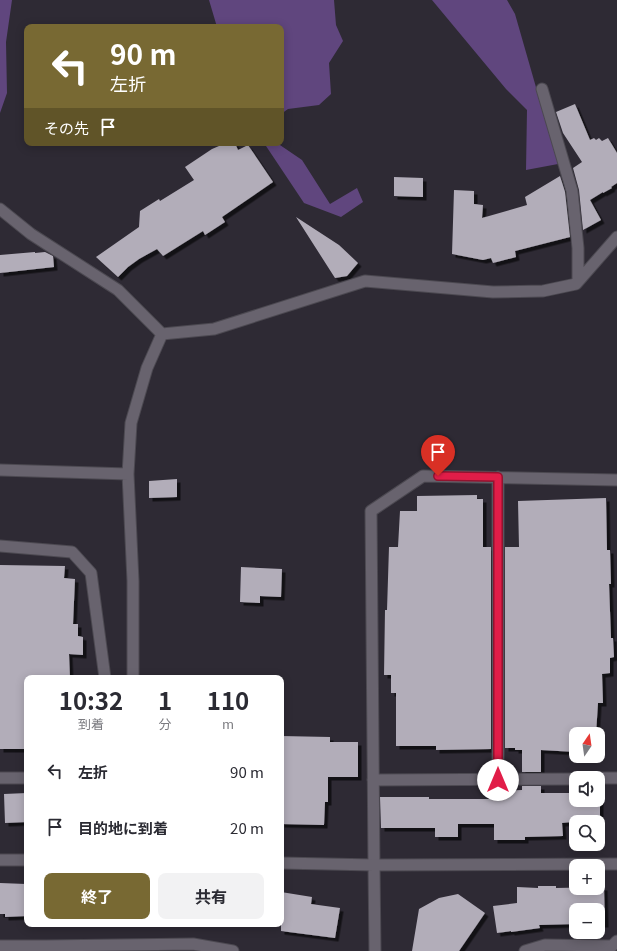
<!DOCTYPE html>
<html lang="ja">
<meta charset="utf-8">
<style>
body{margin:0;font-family:Georgia,"Noto Sans JP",serif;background:#f2f2f3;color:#2b2b33;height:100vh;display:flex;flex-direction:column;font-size:15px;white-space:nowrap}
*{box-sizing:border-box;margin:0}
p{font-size:13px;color:#7c7c81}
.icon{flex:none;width:22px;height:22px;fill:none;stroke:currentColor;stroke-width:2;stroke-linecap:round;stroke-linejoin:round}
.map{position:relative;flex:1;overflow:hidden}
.drawer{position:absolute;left:24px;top:675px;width:260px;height:252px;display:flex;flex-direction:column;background:#fff;border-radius:8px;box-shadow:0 2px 10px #0003}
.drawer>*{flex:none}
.banner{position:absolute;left:24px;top:24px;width:260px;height:122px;border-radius:8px;box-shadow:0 2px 10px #0003;background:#786933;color:#fff;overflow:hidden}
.needle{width:26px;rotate:13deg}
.tools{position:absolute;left:569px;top:727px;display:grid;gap:8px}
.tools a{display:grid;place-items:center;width:36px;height:36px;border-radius:8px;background:#fff;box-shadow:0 2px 10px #0003;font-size:20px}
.pin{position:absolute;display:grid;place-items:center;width:34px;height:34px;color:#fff;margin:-41px -17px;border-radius:50% 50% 50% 0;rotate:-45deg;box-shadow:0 0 4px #0007}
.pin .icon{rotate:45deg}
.me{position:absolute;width:44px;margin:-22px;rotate:0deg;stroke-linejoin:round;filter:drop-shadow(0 0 3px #0008)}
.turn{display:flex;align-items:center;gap:14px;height:84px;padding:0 20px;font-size:18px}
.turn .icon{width:52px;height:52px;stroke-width:2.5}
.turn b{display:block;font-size:28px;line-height:34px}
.then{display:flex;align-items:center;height:38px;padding:0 20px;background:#0003;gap:8px;font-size:15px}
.eta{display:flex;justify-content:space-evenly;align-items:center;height:68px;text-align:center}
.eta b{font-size:24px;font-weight:700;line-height:28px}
.cta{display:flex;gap:8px;margin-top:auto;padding:8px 20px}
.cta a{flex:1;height:46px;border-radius:8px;background:#786933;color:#fff;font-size:16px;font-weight:700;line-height:46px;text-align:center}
.cta a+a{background:#f2f2f3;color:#2b2b33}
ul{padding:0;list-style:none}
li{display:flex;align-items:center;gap:12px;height:56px;padding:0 20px}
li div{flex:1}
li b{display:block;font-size:15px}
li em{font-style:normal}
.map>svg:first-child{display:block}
.forest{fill:#60467e}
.building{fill:#b2adb9;filter:url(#shadow)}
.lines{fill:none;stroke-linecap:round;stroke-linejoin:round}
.minor-casing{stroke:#4c4951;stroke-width:13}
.tertiary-casing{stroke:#4c4951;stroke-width:13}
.minor{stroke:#68636e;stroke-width:11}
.tertiary{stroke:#68636e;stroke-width:11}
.route-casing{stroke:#92132f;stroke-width:10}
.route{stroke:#e11d48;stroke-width:7}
</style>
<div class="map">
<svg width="617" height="951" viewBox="0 0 617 951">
<defs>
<filter id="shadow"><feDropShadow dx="3.5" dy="3.5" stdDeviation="0" flood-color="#0009"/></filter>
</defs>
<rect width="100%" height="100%" fill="#2e2a34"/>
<path class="forest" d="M0,0H12L6,42L7,93L0,113Z
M209,0H334L336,25L343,41L329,63L331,94L319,105L288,109L281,114V27H217Z
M432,0H507L515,14L558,164L526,170L527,110L506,89Z
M264,143H277L302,160L330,204L357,188L363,202L341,217L304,203Z"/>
<path class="building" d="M575,104L590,140L594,138L596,140L599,138L602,141L608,138L617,153V183L611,187L612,188L603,193V192L590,200L601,220L583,230L579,190L573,168L582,162L563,133L556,112Z
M226,143H235L238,150L248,145L273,182L222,217L225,222L205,235L203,231L163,256L157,249L139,259L128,267L118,277L96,257L139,227L140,211L159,199L160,201L194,180L185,167L212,149Z
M560,176L565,192L570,237L515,251L516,257L493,263L491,258L483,260L452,254L454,190L474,191V204L483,205L482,218L527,205L525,197Z
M394,177L423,178V197L394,196Z
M296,217L339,245L358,263L347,276L335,278Z
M35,252V253L45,252L53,256L54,267L0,273V255Z
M177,479V497L149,498V481Z
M477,495V499H483V547H491V749L436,750V746H396V693H391V675H384L385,610H387L389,547H398L400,511H417V496Z
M606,498L607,550H610L611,584H609L611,638H613L614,657L610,658V673L602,674L603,703H598L596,734H576V752L541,750V772H522V750H515V748H505V547H519L518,501Z
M0,565L65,566L64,578L75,579L73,624H78V636L83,637V655L69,654L70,678H27V749H0Z
M241,567L282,569L281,597L260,596V603L240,602Z
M281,736L330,737V742H358V777H328V802H325L324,825L281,824Z
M522,786H541V793H576V800H598V793H600V822L581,821L562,823L563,836L525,837V840H494V824H458V837H435V828H381L380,797H429V799H495V791L522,790Z
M27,793V822L5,823L4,794Z
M0,883L26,884V887H27V916L5,917V914H0Z
M538,886H556V888L604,887L605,924H598V910H576V924L539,925L540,928L511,932V931L497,933L493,906L517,903V887L538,888Z
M281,892L312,897L311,904L340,908L335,938L281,931Z
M458,894L485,913L459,951H412L419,909L439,898Z"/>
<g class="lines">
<g class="minor-casing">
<path id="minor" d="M542,89L572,191L578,248V280
M0,209L31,234L118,290L162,334L214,329L365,281L493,292L543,291L576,284L617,237
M0,470L128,474
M0,546L72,552L91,573L105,678
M133,678V581L128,474L131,423L147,368L162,334
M0,778H27
M598,778H617
M373,780L576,779
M498,780V477
M374,865L371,511L423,476L617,480
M0,946H46L193,944L233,951
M525,951L545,945L612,946L617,941"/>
</g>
<g class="tertiary-casing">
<path id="tertiary" d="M0,860H27
M281,863L374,865L617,864
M374,865L375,951"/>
</g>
<use href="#minor" class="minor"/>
<use href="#tertiary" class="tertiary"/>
</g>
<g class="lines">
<g class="route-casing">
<path id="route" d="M438,476L498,477V780"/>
</g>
<use href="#route" class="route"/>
</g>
</svg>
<div class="tools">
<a><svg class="needle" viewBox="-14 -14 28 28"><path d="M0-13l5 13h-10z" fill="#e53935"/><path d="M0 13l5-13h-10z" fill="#7c7c81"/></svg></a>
<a><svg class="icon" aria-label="sound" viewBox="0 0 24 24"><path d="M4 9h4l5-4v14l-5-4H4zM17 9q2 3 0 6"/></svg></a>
<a><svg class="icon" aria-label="search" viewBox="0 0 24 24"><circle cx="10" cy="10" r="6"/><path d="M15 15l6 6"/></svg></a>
<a>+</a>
<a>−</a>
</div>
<div class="pin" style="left:438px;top:476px;background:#d93025"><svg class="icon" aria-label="arrive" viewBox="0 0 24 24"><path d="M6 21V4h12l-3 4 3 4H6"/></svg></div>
<svg class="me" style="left:498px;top:780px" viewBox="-20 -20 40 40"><circle r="19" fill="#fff"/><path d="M0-13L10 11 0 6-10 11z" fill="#e11d48"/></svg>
<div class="banner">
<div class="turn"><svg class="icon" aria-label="left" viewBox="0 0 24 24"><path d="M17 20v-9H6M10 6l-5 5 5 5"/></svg><div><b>90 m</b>左折</div></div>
<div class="then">その先<svg class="icon" aria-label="arrive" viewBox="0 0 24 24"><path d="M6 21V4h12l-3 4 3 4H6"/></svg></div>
</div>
<section class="drawer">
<div class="eta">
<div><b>10:32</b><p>到着</p></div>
<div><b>1</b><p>分</p></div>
<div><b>110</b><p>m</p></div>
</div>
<ul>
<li><svg class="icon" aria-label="left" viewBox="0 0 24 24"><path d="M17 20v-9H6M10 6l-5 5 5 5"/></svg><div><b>左折</b></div><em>90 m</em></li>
<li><svg class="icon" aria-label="arrive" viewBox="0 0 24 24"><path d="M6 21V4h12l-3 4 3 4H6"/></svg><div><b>目的地に到着</b></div><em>20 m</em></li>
</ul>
<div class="cta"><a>終了</a><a>共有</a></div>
</section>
</div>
